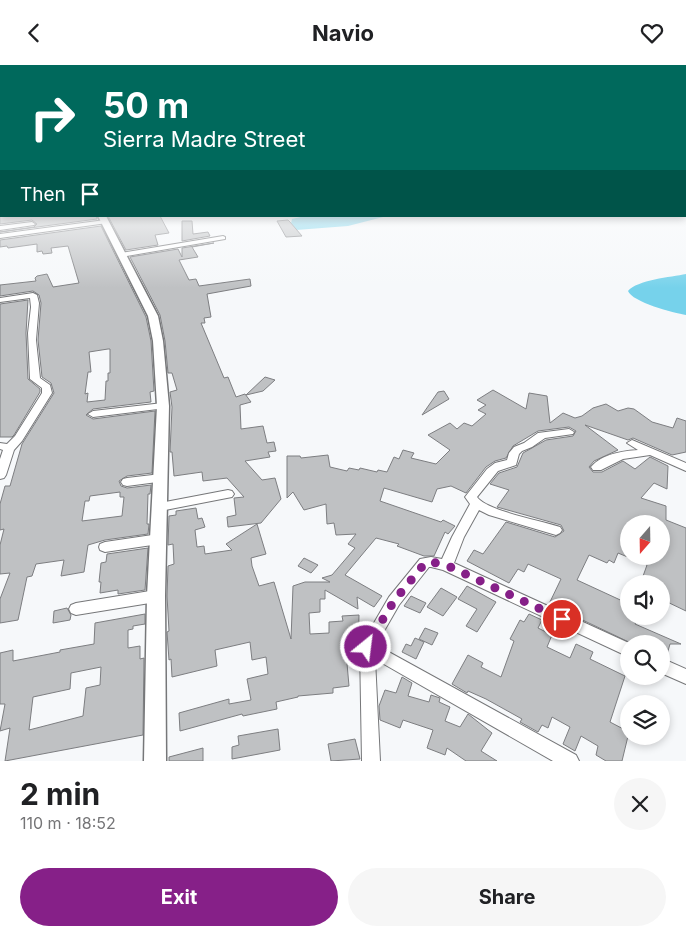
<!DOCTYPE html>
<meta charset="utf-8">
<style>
body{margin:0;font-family:Inter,sans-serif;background:#f6f6f6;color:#202124;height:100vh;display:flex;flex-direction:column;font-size:19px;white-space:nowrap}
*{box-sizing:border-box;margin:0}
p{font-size:16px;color:#757577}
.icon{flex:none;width:28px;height:28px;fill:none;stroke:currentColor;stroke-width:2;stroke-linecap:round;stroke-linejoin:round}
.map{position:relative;height:696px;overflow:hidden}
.sheet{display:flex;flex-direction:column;background:#fff;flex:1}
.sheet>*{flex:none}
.hud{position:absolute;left:0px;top:0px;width:686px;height:152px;box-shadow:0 2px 8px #0003;background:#00695c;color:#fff;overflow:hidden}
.needle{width:32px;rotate:200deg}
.tools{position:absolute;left:620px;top:450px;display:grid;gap:10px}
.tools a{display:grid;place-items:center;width:50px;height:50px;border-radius:50%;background:#fff;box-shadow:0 2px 8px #0003;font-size:25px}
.pin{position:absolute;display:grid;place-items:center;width:42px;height:42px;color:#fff;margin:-21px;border:2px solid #fff;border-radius:50%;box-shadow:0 1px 5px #0007}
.me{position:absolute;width:55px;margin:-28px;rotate:29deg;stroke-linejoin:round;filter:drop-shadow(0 0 4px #0008)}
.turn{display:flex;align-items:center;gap:18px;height:105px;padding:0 20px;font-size:22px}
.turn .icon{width:65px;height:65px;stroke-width:2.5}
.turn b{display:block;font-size:35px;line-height:42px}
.then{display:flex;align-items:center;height:48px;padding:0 20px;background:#0003;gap:10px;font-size:19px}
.round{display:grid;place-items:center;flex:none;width:52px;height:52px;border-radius:26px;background:#f6f6f6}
.head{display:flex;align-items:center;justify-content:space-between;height:85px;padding:0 20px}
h1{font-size:30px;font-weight:700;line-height:38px}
.button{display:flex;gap:10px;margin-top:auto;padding:10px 20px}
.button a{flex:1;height:58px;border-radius:30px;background:#862088;color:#fff;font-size:20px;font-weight:700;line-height:58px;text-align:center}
.button a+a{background:#f6f6f6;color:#202124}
header{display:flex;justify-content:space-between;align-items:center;height:65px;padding:0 20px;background:#fff;font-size:22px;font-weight:700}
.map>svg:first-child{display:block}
.water{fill:#76d2eb}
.building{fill:#bfc1c3;stroke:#7d7e81;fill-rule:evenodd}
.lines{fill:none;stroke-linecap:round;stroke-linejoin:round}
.minor-casing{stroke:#767779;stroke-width:2}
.tertiary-casing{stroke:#767779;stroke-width:3}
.minor{fill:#fff;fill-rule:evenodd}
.tertiary{fill:#fff;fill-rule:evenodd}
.route{stroke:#862088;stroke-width:9;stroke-dasharray:0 16.2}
</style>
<header><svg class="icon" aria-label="back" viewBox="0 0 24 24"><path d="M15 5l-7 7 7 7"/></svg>Navio<svg class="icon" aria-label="heart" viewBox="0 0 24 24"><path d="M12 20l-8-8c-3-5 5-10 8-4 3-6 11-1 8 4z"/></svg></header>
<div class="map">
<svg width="686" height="696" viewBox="0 0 686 696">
<rect width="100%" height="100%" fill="#f6f8fa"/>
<path class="water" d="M305,151H387L348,161L296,165L290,163L292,154Z
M686,209V250C674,248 632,237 628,226C637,215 671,212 686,209Z"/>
<path class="building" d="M0,151H96L97,154L0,167L34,162L37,159L32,155L0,159Z
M108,151H160L169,168L155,170L158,180L126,185Z
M288,155L290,157L302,171L286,172L277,156Z
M182,156H192L193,169L208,167L210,171L182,176Z
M101,161L146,252L151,276L154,326L150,327L151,337L93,344L86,350L93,354L155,346L152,408L127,411L119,416L121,421L127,423L151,420L150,429H148L147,459H149L148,469L105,475L88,480L84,507L61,511L64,495L36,499L32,511L27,512L18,555L0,558V534L10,508L0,509V480L4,464L0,465V439L5,421H10L22,379L54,328L51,318L42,312L38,275L41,238L39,230L33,226L0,231V220L36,216L35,213L37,211L47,209L53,222L79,218L68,181L51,183L52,188L43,189L42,186L37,187V179L8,183L7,181L0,182V175ZM108,284H110V308H108V316H106L105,335L87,337L88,328L85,329L88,307H91L89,287ZM120,427V432H124L122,451L82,456L85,436H89L90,431Z
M214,178L192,182L198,192L179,195L189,215L196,214L199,221L250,214L251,221L207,229L211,252L204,253L205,258H201L224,313L228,312L236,332L245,329L251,337L240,340L241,364L263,361L267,378L274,377L276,386L268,387L270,392L245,396L262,415L275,413L281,434L261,458L228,462L227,452L236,450L234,433L244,432L227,413L203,416L202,407L174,411L172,387H170L172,342L170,327L177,325L172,308H168L165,276L160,250L130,192L178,184L182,192V183Z
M28,235L26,268L28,314L40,324V327L14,370L12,372H0V239Z
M265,312L275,315L263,326L246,330Z
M493,325L526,344L529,328L547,331L550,358L563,348L575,353L582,351L593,343L606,339L618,346L628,343L634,344L652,357L673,363L677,353L686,356V387L672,390L633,373L628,375L585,360L618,385L594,396L589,402L593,407H602L623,396L635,404L650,392L668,401L667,424L654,418L641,433L666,441V455L686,463V546L661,534V519H646L647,516L642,514L647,500L618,488L614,498L609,495L607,498L589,490L577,515L629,539V551H638L635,559L681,579H670L666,593L661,591V579H633L549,539L561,514L528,499L524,507L518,504L509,518L467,496L474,485L483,489L506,457L555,472L564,466L561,460L497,442L509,425L490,419L499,408L517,402L523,388L546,375L573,371L576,366L569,362L538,366L513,381L506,393L495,396L486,402L466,428L451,421L437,424L432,437L384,423L380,436L441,457L443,455L455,461L448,469L445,467L434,491H424L397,481L399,479L376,473L345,510L382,531L374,542L357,532L358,544L325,525V534H320V547L309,548L310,569L329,568V557L343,556L342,551L359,550L358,586L346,587L349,621L333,623V628L298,631V632L276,637L277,644L243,651L242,649L180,666L179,648L229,634V639L251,635L247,614L268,609L266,592L252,595L250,577L215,585L217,601L172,612L171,594L169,595L167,567L169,566L167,531L168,501L174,499L173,479L168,480L169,451L176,450V446L196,443L198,454L202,453L205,462L195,465L197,482L204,481L205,489L232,485L226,479L257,459L266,489L251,493L252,501L259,521L274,517L291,574L293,521L305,517H330L322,513L332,510L355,483L348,479L356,469L336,470L334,458L327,459L326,439L304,445L293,427L287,433V391H300L301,393L328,390L330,402L347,406L349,403L359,405L360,403L377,407L378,405L387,407L394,392L399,394L403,385L414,388L411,393L436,399L450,385L428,370L450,358L457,364L464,358L472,361L486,349L478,345L486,340L477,335ZM629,459H661V491H629Z
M444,326L449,334L422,350L438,327Z
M148,483L145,525L118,529V525L100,528L101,517H99L101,498L106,497L107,489Z
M304,493L318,500L311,508L298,501Z
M467,521L496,537L477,567L466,561L477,544L458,534Z
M441,523L457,532L443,551L427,542Z
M411,531L426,538L420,548L404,541Z
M67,543L71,550L70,555L53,558L54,546Z
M145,549V559L133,561V564L128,565V583L140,581V594L144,593L143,670L5,696L10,663L0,666L5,639H0V588L13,585V596L60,587V585L94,579L95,558ZM101,602L100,620L86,623L83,651L29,665L33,632L70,624L71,608Z
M529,549L542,555L538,563L552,570L547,582L570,593L576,579L593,587L590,594L625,611L610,657L629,667L622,696H606L596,690L598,681L581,671L575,686L563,679L570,662L552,652L548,663L542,660L538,667L520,657L522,654L486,634L468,626L467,628L452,619L468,590L483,598L481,602L501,612L514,576L510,574L520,555L524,557Z
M425,563L438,568L432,580L419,574Z
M415,573L424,577L416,594L402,587L406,579L411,581Z
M402,612L412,618L408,631L429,637L431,630L440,633L439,637L450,642L445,656L460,662L468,649L492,668L481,686L497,696H466L447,683L445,690L427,683L433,665L403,655L400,663L380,655L379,641L385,625L396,628Z
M278,664L280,685L232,694V682L239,680L238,671Z
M355,674L360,694L331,696L328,679Z
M203,683V696H169V692Z"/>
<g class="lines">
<g class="minor-casing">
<path id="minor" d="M0,142H1V146H0Z
M105,155L108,157L107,158L0,173V169Z
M32,157L35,159L34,160L0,165V161Z
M223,171L225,172V174L121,192L118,190L121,188Z
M33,228L37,230L39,238L36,275L40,313L50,320L52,328L22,376L14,385L6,410L4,413L0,414V394L3,385L0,384V378L7,379L15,371L42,328V323L30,314L28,268L31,242L30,233L0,237V233Z
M163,338L166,339L168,341L166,343L93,352L88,349L93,346Z
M569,364L574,367L573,369L545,373L532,382L522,386L519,389L516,400L498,406L477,432C487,446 542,456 560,462L562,465L560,468L556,470L489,450L479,445L464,472L454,498L631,579H629V592L443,505L431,502H429L399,540L376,580L576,690L579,696H553L375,594L380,696H362L360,582L389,532L420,494L431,492L442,494L452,472L470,439L465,432L487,404L495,398L507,395L509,388L514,382L524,378L538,368Z
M632,375L686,398V406L650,390L623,394L601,405H593L591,402C602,389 622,386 638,385L627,378Z
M161,409L165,410L167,413L165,416L127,421L123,420L121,417L123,414L127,413Z
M228,425L232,426L234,429L232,432L160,446L156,445L154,442L156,439L160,438Z
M159,469L163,471L165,474L163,477L159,479L105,487L100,485L99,482L100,479L105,477Z
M156,525L161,527L163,531L161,535L156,537L76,550L71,548L69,544L71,540L76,538Z
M661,593L686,604V619L661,608Z"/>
</g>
<g class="tertiary-casing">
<path id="tertiary" d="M98,151H106L158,251L163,276L169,341L165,531L166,696H144L147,531L157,341L153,276L148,251Z"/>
</g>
<use href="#minor" class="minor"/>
<use href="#tertiary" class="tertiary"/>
</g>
<linearGradient id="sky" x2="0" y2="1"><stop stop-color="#7ac0e9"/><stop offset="0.56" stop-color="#fbfcfd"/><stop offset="1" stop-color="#fbfcfd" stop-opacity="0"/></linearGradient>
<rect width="686" height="223" fill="url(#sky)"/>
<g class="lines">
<path class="route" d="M366,582L394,536L425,498L431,497L446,500L562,554"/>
</g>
</svg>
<div class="tools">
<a><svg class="needle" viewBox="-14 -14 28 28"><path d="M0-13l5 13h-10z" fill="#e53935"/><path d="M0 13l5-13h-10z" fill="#757577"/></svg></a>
<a><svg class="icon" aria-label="sound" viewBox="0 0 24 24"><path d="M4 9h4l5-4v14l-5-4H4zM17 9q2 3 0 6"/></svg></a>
<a><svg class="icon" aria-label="search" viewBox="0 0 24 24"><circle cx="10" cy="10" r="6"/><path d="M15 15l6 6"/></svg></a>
<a><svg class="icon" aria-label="layers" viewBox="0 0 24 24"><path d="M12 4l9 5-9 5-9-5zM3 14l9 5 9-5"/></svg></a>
</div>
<div class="pin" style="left:562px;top:554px;background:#d93025"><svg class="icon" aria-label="arrive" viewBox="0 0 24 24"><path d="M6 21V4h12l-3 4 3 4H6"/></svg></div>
<svg class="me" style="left:366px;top:582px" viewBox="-20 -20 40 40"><circle r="17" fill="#862088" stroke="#fff" stroke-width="3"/><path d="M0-11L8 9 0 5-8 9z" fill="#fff"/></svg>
<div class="hud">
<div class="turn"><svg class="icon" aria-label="right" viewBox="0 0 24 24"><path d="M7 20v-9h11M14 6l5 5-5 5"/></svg><div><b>50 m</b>Sierra Madre Street</div></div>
<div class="then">Then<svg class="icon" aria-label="arrive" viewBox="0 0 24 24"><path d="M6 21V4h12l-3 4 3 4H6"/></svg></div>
</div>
</div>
<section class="sheet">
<div class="head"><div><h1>2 min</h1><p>110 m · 18:52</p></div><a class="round"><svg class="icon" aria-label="close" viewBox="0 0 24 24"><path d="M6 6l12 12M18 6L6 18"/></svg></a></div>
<div class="button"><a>Exit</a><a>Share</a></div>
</section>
